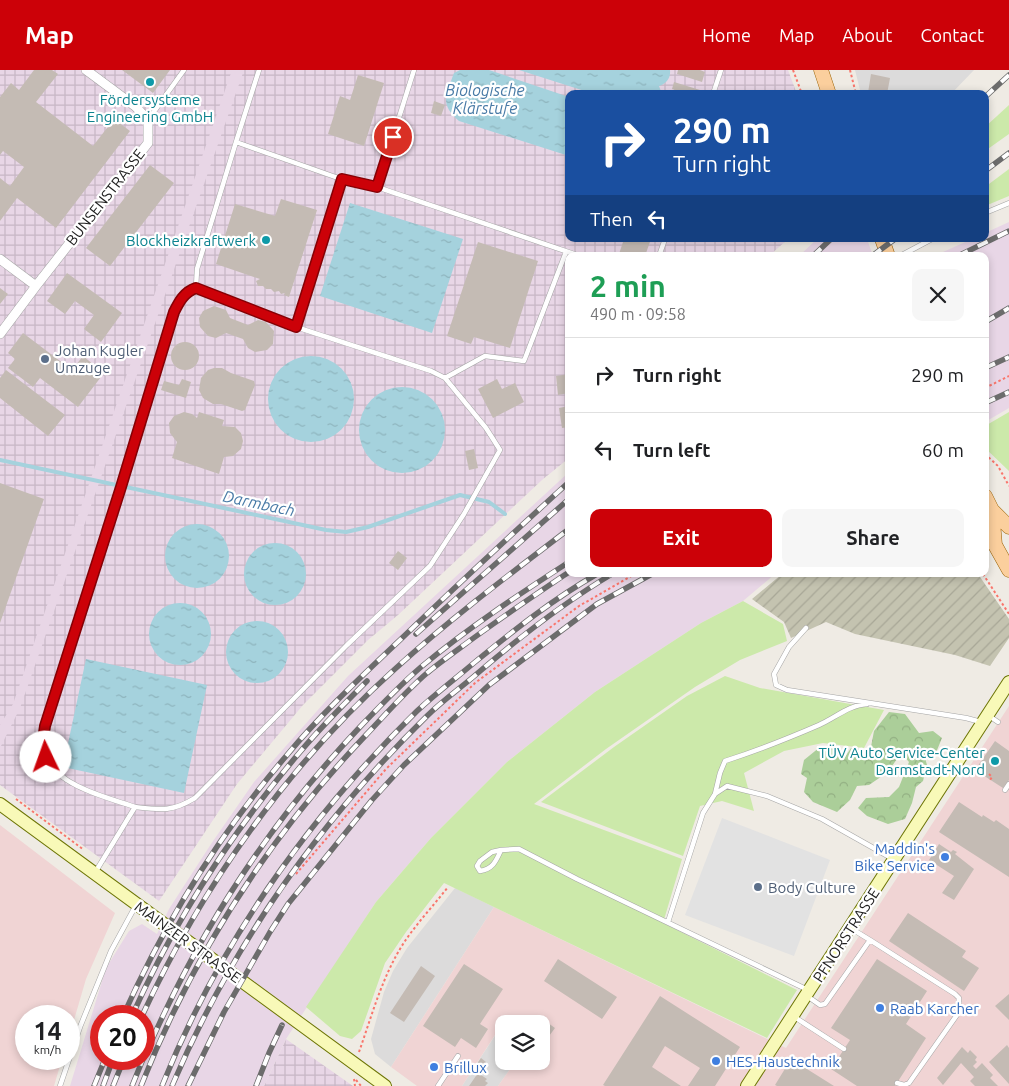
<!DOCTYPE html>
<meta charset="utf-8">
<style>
body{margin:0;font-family:Ubuntu,sans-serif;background:#f6f6f6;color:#202124;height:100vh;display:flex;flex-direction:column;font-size:19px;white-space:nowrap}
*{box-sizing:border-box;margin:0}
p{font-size:16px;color:#757577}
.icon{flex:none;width:28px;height:28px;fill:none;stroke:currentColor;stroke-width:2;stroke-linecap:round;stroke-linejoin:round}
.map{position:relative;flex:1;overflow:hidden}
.details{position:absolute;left:565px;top:182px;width:424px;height:325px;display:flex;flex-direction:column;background:#fff;border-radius:10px;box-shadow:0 2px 8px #0003}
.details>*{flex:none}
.banner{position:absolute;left:565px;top:20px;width:424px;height:152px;border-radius:10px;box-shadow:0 2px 8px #0003;background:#1a4fa0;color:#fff;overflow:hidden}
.fabs{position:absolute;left:495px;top:945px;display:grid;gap:10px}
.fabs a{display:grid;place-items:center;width:55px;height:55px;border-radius:10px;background:#fff;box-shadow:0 2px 8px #0003;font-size:25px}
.speed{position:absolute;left:15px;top:935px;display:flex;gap:10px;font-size:25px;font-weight:700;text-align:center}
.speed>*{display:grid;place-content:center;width:65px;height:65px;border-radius:50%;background:#fff;box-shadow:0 2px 8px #0003;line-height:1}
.speed small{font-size:12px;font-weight:400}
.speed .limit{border:8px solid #d22;background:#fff;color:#111}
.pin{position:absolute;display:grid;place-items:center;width:42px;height:42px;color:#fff;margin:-21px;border:2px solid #fff;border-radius:50%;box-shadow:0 1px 5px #0007}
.me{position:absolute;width:55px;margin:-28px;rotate:357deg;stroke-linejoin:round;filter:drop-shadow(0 0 4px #0008)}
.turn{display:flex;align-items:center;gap:18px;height:105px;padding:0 25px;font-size:22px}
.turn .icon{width:65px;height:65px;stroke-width:2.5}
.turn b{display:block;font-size:35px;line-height:42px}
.then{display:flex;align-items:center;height:48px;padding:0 25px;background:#0003;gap:10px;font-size:19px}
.round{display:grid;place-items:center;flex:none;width:52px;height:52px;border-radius:10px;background:#f6f6f6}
.head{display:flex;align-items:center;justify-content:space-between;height:85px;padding:0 25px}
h1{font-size:30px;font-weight:600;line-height:38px;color:#1e9e55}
.button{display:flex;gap:10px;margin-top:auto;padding:10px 25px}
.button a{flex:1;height:58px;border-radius:10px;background:#cc0108;color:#fff;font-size:20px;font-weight:600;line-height:58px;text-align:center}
.button a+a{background:#f6f6f6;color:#202124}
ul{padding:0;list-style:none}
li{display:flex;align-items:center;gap:15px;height:75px;padding:0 25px;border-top:1px solid #e0e0e0}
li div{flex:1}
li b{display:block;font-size:19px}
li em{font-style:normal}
header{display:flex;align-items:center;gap:30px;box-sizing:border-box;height:70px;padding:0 25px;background:#cc0108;color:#fff}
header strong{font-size:24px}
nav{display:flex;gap:28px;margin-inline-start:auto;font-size:18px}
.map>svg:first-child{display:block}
.residential{fill:#dcdbdb}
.commercial{fill:#f0d4d4}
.industrial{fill:url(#industrial-grid)}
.railway{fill:#e8d6e6;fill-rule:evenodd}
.construction{fill:url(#construction-furrows)}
.grass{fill:#cce9aa}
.forest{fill:url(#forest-crowns)}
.parking{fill:#e2e2e2}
.water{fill:url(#water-ripples)}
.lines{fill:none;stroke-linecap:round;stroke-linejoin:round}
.stream{stroke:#a5d2dd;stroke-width:4}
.building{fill:#c4bbb4}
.lane-casing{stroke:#a5a5a5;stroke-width:5.5}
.street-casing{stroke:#a5a5a5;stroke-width:10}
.secondary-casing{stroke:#6d7505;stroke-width:14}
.primary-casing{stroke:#986001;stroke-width:15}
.path{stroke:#f9756b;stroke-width:2;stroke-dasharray:2.5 2.5;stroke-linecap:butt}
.lane{stroke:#fff;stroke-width:4.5}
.street{stroke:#fff;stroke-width:9}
.secondary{stroke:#f8f9b8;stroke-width:12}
.primary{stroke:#fbcf9d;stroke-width:14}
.rail-casing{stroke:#6c6c6c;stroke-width:5.5}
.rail{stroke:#fff;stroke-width:4;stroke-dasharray:11;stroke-linecap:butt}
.route-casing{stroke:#850105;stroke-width:12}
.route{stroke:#cc0108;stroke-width:9}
.culture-dot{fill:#0f9aa8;stroke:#fff;stroke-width:2}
.service-dot{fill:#5c6f8a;stroke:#fff;stroke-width:2}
.shop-dot{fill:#3f7fe0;stroke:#fff;stroke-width:2}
.labels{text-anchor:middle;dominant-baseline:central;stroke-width:4.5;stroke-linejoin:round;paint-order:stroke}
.culture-label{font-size:15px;fill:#0d838f;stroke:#fff;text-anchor:end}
.street-label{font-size:15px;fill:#1e1e1e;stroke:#fff}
.service-label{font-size:15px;fill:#4e5e75;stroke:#fff;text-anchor:start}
.shop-label{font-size:15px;fill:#366cbe;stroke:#fff;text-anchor:start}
.water-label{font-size:16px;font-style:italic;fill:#487aa6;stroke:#fff}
</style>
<header>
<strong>Map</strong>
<nav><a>Home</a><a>Map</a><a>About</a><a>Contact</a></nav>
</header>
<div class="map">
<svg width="1009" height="1016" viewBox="0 0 1009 1016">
<defs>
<pattern id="industrial-grid" width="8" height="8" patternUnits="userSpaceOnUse" patternTransform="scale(1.25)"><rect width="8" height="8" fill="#e8d6e6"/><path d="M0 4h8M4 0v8" fill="none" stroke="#c7b7c5"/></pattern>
<pattern id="construction-furrows" width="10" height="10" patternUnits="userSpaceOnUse" patternTransform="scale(1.25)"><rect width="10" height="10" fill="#c4c3b0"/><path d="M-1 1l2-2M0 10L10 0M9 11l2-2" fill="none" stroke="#a8a797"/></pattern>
<pattern id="forest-crowns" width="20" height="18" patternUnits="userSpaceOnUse" patternTransform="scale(1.25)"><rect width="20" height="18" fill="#abce99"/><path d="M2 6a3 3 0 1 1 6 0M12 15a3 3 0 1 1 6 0" fill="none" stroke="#93b083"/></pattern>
<pattern id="water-ripples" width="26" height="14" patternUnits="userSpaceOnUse" patternTransform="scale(1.25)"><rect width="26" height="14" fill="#a5d2dd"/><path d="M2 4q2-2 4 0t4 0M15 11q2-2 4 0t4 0" fill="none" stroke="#8eb4bd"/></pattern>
</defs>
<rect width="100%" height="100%" fill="#efebe4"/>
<path class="residential" d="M855,0H974L951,24H861Z
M455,818L494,837L391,997L375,984L371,969L384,922L393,901L407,878Z
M496,964L504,970V991H516L498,1016H462Z"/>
<path class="commercial" d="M1009,636V1016H498L516,991H541V954H504V970L495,965L462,1016H417L391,997L494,837L786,978Z
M0,755L115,843L86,909L69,967V946H26V989H62L54,1016H0Z"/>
<path class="industrial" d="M0,0H788L797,24H569V169H788L769,186H569V388L542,410L398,545L368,570L303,635L237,714L159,831L0,715Z
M286,969L353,1016H264Z"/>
<path class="railway" d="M232,0H244L20,638L0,678V655L13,634Z
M1009,152V338L985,352V186H934L972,169H985V163Z
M817,169H867L873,186H799Z
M569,402V504H775L743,531L701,553L595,622L507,692L431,768L376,832L286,969L264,1016H70L106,898L129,861L142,854L157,864L169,839L211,774L254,712L348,606ZM101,946H144V989H101Z"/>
<path class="construction" d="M782,504H978L1009,549V568L990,596L955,585L855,564L826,552L791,568L784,552L752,529Z"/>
<path class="grass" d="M1009,35V64L985,81V57Z
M1009,99V126L985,136V117Z
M1009,342V401L985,378V356Z
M743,531L783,554L787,571L740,590L695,617L606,679L534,734L682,789L663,853L797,920L767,968L444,813L406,862L385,893L361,961L352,969L340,966L306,937L376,832L431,768L507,692L595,622L701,553Z
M725,606L760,618L884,640L864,678L823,673L784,681L744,703L754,741L722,731L700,736L683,786L541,732L614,677L687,626Z"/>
<path class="forest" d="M889,642L905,644L919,663L933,661L942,668L935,685L925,688L927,695L923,711L916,717L912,733L905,749L888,754L867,746L858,738L866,728L889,727L899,717L909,692L901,683L888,702L869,715L857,716L850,730L837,742L813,732L804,722L807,708L801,704L804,690L820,677L835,679L845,687L851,678L870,682L874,661Z"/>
<path class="parking" d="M722,748L830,790L794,886L685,845Z"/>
<path class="water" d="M460,0H489L569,27V86L459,51C439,34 446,25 454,3Z
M519,0H670C671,8 666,14 659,16L662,24H594Z
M350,133L463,169L432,263L320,226Z
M268 329a43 43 0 1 1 86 0a43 43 0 1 1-86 0Z
M359 360a43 43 0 1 1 86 0a43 43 0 1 1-86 0Z
M165 486a32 32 0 1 1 64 0a32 32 0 1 1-64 0Z
M244 504a31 31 0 1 1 62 0a31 31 0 1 1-62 0Z
M149 564a31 31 0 1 1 62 0a31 31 0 1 1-62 0Z
M226 582a31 31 0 1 1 62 0a31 31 0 1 1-62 0Z
M86,589L207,615L184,723L63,697Z"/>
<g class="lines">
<path class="stream" d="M0,390L326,460L346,462L368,457L460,425L489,432L505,444"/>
</g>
<path class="building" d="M34,0H52L58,4L36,32L93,76L114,49L130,61L56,158L17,128L0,151V108L10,116L24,97L3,81L0,85V27L11,13L19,20Z
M122,0H170L153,23Z
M678,0H700L705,2L702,12L677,4Z
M871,4L890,8L887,24L868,23Z
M358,5L384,13L364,76L328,64L340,26L350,30Z
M674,12L700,20L698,24H687L672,19Z
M434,31L445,35L441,46L431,43Z
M150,95L174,113L110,196L86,178Z
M281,129L317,140L289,227L284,225L285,223L281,224L279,221L274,222L271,219H266L263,216H258L256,211L260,209L216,194L235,134L275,146Z
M624,169H651L645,186H627L619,184Z
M478,172L538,191L510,278L474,267L471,274L447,266Z
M67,203L122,243L101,272L84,259L94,245L75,231L65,244L47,231Z
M0,218L8,224L0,234Z
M214,236L226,240L230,248L248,255L258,250L266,252L274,261L273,274L267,280L255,282L248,278L243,269L226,263L216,268L208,266L200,257L199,248L203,241Z
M23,263L72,300L83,286L104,303L78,337L40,308L33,317L8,298L15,289L8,283Z
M171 286a14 14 0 1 1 28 0a14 14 0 1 1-28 0Z
M214,298H222L231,303L254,311L255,315L245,340L242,341L221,334H213L203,328L199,320L201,308L208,300Z
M6,300L65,345L48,366L0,328V308Z
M569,304V323L558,325L556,306Z
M182,309L191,312L186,328L161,320L164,311L179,315Z
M497,309L502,319L515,313L524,332L493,348L478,319Z
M569,336V357L562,358L559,338Z
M184,342L192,344L197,348L199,342L224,350L222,356L235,357L241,363L243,371L241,379L233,386L224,387L219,404L172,388L177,372L170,363L169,353L174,346Z
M474,379L478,398L469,400L465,381Z
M0,413L44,429L0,553Z
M398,481L407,488L398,500L389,493Z
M995,671L1009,681V710L1003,718L975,700Z
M959,732L982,747L983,745L994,752L996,750L1009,759V807L939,762Z
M939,774L951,782L953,780L957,782L955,784L974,799L954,830L942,823L954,806L929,790Z
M908,843L966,881L962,887L979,898L964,921L889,871Z
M558,889L617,927L602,949L544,911Z
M877,889L927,921L906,954L926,968L895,1016H857L831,999L850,970L831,958Z
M464,894L503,919L480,954L488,959L476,978L461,968L455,977L423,956Z
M421,896L435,906L404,952L390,943Z
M1009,924V950L995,936Z
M660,926L740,977L715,1016H688L700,998L665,976L652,997L681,1016H605L603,1015Z
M541,948L555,958L541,977V954H537Z
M1007,975L1009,978V1014L989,992Z
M962,977L968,983L970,980L977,987L975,990L977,992L973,996L976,999L982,993L993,1005L990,1008L998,1016H975L970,1011L974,1007L961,993L943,1015L937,1008Z
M481,988L486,992L480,1002L474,998Z
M791,989L834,1016H777L775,1015Z
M478,1003L487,1009L485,1011L488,1013L485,1016H469Z"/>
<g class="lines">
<g class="lane-casing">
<path id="lane" d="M713,24L721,0
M148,50L184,0
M236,72L259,0
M377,117L414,0
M985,143L1009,133
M659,186L665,169
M900,186L932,169
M196,218L197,199L236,72L341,109L377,117L580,186
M296,257L341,109
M445,308L485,286L524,291L566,182
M806,558L789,577L774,604L776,615L787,620L966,648L981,652
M989,646L998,652
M956,697L965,703
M1005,720L1009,714
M715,724L720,703L725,691C756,681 789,668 819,655C835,648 849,635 867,634
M501,780C496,791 493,799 480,801L477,796L480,791L492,782L501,780L519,779L577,809L808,920
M96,801L135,737C109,728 57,716 46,687C42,677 44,666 45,656L125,405L175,242C179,232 184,222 196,218L296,257L431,301L445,308L486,358L500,380L464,444L430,496L347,575L195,728C172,742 161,740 135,737
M668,852L703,743L715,724L727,716L767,726L822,749L893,789
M870,870L955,924L959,928V942L909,1013L904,1015L897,1013
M807,926L820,935L825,934L870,870L852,859
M793,946L844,979
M60,1016L80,957L111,881L136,835
M438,1016L458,986"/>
</g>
<g class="street-casing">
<path id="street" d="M0,189L36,216
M0,264L36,216L148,73V50L136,37L86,0"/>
</g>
<g class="secondary-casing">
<path id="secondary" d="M0,734L385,1016
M747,1016L1009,612"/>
</g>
<g class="primary-casing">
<path id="primary" d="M821,0L829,24
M882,169L888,186
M985,426L992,440L1009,457
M992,440L995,475L1009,500"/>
</g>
<path class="path" d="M793,0L802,24
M850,0L856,24
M985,318L1009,306
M985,384L998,396L1009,416
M983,504L1009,544
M989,704L992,707L990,710
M16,729L84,780
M296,804L386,699L475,613L579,536L635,504
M359,982C372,945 383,904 405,871C418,852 434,835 448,817
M354,1009L355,1016
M356,1010L361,1016"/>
<use href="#lane" class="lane"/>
<use href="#street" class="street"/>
<use href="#secondary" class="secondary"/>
<use href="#primary" class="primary"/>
<g class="rail-casing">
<path id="rail" d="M985,27L1009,5
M985,101L1009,83
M813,186L831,169
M872,186L895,169
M958,186L1009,161
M985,252L1009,238
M985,298L1009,287
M985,333L1009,322
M416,564L569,429
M123,946C165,852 220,763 287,685C322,643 361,607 401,569C456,516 512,464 569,412
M132,946C174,851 232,762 300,682C321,657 344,634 367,611
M142,946C202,816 288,695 395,599C450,549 510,504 569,459
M144,988C196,866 268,754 359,658C379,637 399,616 421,597C468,558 518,525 569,492
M94,1016L105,989
M103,1016L113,989
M113,1016L124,989
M132,1016L143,989
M141,1016C193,885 269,767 366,665C386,644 405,622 427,603C438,594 449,586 460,578C496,551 532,527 569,502
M162,1016C219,874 308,748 417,641C435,624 455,609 475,592C513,561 553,529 597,504
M172,1016C231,877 319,752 427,646C443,630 462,617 479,602C521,566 565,532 612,504
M188,1016L224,942L270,862L288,834L372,730L404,695L489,615L597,534L652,504
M256,1016L269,983L282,955"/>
</g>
<use href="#rail" class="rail"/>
</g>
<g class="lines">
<g class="route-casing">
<path id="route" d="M46,687L43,670L45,656L121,417L174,242C179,232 184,222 196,218L296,257L342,109L377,117L393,67"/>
</g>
<use href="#route" class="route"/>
</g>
<g class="culture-dot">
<circle cx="150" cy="12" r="5"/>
<circle cx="266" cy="170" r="5"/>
<circle cx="995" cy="691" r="5"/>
</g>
<g class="service-dot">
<circle cx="45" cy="289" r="5"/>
<circle cx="758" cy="817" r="5"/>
</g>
<g class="shop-dot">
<circle cx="945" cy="787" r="5"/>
<circle cx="880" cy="938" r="5"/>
<circle cx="716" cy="991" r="5"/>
<circle cx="434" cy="997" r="5"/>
</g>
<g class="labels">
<g class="culture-label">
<text x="150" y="29" text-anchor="middle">Fördersysteme<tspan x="150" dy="17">Engineering GmbH</tspan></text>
<text x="256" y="170">Blockheizkraftwerk</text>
<text x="985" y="682">TÜV Auto Service-Center<tspan x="985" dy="17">Darmstadt-Nord</tspan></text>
</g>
<g class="street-label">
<text transform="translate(105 127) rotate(-52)">BUNSENSTRASSE</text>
<text transform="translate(846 865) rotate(-57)">PFNORSTRASSE</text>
<text transform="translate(188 872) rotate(36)">MAINZER STRASSE</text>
</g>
<g class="service-label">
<text x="55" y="280">Johan Kugler<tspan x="55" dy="17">Umzuge</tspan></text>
<text x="768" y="817">Body Culture</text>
</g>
<g class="shop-label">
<text x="935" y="778" text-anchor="end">Maddin's<tspan x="935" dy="17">Bike Service</tspan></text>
<text x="890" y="938">Raab Karcher</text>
<text x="726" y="991">HES-Haustechnik</text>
<text x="444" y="997">Brillux</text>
</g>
<g class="water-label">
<text x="485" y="20">Biologische<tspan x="485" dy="18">Klärstufe</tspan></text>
<text transform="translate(259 433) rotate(12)">Darmbach</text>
</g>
</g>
</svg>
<div class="fabs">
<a><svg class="icon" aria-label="layers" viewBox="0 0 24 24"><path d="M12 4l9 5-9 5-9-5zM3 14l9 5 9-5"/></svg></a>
</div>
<div class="speed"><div>14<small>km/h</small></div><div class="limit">20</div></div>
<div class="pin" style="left:393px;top:67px;background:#d93025"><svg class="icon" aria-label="arrive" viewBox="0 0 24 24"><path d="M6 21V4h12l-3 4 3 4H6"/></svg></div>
<svg class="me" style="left:46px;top:687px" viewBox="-20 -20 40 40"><circle r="19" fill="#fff"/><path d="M0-13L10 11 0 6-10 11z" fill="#cc0108"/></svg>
<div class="banner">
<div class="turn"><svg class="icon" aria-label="right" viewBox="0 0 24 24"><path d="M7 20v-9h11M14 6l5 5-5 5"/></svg><div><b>290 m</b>Turn right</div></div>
<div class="then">Then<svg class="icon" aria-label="left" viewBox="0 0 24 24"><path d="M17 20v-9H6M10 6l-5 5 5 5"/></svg></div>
</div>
<section class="details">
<div class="head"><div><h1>2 min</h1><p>490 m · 09:58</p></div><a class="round"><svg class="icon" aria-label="close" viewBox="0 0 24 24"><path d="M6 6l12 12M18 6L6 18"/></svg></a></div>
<ul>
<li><svg class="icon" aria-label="right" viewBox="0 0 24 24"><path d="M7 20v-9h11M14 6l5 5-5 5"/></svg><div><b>Turn right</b></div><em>290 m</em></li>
<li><svg class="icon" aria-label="left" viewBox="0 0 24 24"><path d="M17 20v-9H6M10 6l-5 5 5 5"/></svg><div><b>Turn left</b></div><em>60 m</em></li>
</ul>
<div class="button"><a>Exit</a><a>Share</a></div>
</section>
</div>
